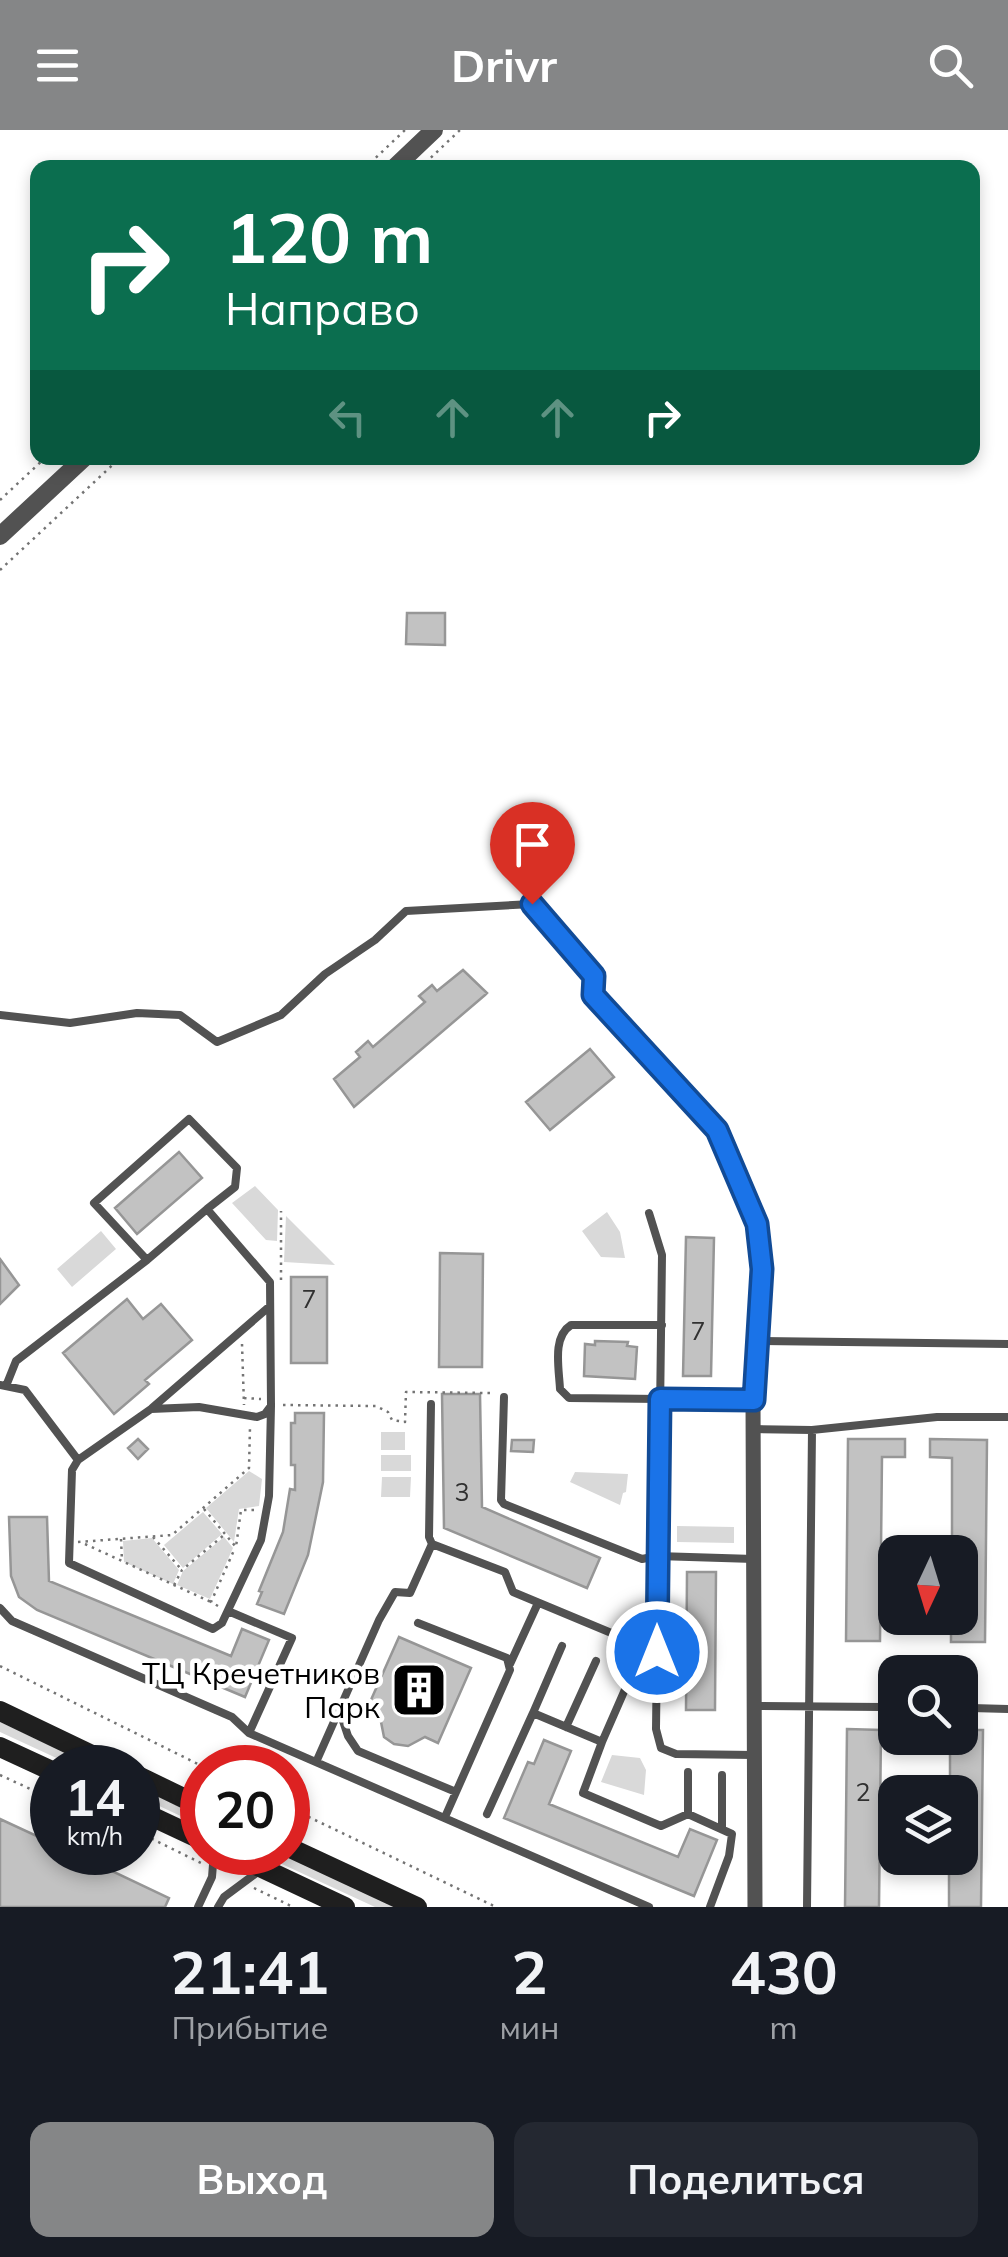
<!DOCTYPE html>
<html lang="ru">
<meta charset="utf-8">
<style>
body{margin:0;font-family:Mulish,sans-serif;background:#242831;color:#f1f3f6;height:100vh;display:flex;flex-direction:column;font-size:38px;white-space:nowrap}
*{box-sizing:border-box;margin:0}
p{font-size:32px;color:#9ea1a6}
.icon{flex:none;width:55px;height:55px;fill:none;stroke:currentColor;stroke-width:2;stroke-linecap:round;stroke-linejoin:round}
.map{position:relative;height:1777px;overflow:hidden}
.drawer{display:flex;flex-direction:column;background:#171b24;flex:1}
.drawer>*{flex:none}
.top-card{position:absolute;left:30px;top:30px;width:950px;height:305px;border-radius:20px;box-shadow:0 5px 15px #0003;background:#0b6e4f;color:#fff;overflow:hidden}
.needle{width:65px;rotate:184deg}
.fabs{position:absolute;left:878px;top:1405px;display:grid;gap:20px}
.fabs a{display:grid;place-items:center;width:100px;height:100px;border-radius:20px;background:#171b24;box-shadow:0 5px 15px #0003;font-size:50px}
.speed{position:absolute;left:30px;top:1615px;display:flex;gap:20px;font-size:50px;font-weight:700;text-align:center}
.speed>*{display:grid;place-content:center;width:130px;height:130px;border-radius:50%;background:#171b24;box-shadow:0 5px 15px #0003;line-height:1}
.speed small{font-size:25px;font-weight:400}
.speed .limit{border:15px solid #d22;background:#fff;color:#111}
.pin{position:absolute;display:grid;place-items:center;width:85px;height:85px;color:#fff;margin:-102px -42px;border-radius:50% 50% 50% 0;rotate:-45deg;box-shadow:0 0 10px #0007}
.pin .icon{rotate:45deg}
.me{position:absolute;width:110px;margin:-55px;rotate:0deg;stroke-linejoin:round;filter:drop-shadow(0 0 8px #0008)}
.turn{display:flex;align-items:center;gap:35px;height:210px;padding:0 30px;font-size:45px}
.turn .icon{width:130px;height:130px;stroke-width:2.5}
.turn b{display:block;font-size:70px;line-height:85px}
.lanes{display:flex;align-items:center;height:95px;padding:0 30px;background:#0003;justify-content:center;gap:50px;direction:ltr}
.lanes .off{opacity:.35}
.eta{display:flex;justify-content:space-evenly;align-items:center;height:170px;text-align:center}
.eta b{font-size:60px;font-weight:700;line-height:70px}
.button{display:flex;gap:20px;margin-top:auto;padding:20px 30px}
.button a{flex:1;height:115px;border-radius:20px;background:#858687;color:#fff;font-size:40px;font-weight:700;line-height:115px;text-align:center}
.button a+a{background:#242831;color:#f1f3f6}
header{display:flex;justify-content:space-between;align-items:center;height:130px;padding:0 30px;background:#858687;color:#fff;font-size:45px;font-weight:700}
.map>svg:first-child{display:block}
.green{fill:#d9d9d9}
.building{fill:#c2c2c2;stroke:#969696;stroke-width:2.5}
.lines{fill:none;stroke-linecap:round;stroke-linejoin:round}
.path{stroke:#747474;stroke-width:2.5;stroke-dasharray:2.5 5;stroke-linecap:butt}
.service{stroke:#525252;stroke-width:8}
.minor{stroke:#525252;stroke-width:15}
.tertiary{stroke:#525252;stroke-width:18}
.secondary{stroke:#1f1f1f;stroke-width:20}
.route-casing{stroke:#114b97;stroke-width:25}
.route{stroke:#1a73e8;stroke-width:18}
.labels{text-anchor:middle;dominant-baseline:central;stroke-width:9;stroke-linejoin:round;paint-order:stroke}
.number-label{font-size:25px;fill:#303030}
.poi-label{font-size:30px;fill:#000;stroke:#fff;text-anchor:end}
</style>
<header><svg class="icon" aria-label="menu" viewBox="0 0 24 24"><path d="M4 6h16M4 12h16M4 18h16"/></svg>Drivr<svg class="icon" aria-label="search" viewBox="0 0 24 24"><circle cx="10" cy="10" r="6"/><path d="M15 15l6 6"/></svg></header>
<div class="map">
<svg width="1008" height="1777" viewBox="0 0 1008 1777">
<rect width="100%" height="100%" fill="#fff"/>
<path class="green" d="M255,1056L278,1080L277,1111L266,1110L232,1073Z
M607,1082L620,1102L625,1128L601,1127L582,1101Z
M286,1086L335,1135L284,1132Z
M101,1101L116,1119L72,1157L57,1139Z
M381,1302H405V1320H381Z
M381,1325H411V1341H381Z
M249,1341L262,1349L259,1376L239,1379L234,1412L206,1378Z
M575,1342L628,1344L626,1362L623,1363L620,1375L570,1352Z
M382,1347H411L410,1367H381Z
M203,1382L222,1404L183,1438L164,1415Z
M677,1396L734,1397V1413L677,1412Z
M224,1407L233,1418L210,1469L177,1455L183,1441Z
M152,1408L179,1440L173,1454L124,1432L123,1411Z
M0,1592L97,1637H76L0,1602Z
M612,1625L640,1628L646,1640L644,1665L601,1652Z
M138,1657L202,1687V1696L138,1666Z
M258,1723H279L396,1777H375Z"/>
<path class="building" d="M407,483H445V515L406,514Z
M463,840L487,863L485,865L354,977L334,949L360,927L356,922L368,911L373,917L425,872L419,866L432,855L437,861Z
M590,919L614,947L550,1000L526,972Z
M179,1022L202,1048L137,1104L115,1078Z
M686,1107L714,1108L711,1246H683Z
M440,1123L483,1124L482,1237H439Z
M0,1129L19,1155L0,1174Z
M291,1147H327V1233H291Z
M127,1169L143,1189L161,1174L192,1210L145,1250L149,1254L114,1284L63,1223Z
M595,1211L628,1212L627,1216L637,1217L635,1249L584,1246L585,1214L595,1215Z
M442,1264H480L482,1377L600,1428L587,1458L444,1398Z
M295,1283H324L323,1352L308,1425L284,1484L257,1474L262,1462L259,1461L283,1402L290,1359L295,1360V1335H291V1293H295Z
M138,1309L148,1319L138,1329L128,1318Z
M848,1309H905V1327H882L880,1511H846Z
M930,1309L987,1310L985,1512H951V1488H960V1422H952V1328L930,1327Z
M512,1310H534L533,1322L511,1321Z
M9,1387H47L49,1451L231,1526L242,1499L269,1510L245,1567L37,1480L19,1467L11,1446Z
M687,1442H716L715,1580H686Z
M399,1507L471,1538L438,1613L425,1607L408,1616L394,1614L384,1607L380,1587L366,1581Z
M847,1599L881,1600L879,1777H845Z
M960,1600H983L981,1777H949V1728H960V1662H950V1608H960Z
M544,1610L571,1621L549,1674L678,1727L690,1699L717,1710L694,1766L504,1688L528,1632L534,1634Z
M0,1689L52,1713V1722H72L169,1768L165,1777H0Z"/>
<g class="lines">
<path class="path" d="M365,38L405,0
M420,38L460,0
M0,370L45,328
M0,440L120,328
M281,1150V1081
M242,1214L244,1275
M244,1268L261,1269
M283,1275L376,1276L388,1282L392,1290L405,1292L406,1262L490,1263
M204,1379L236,1417L241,1380H256
M153,1407L181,1439
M121,1409L122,1431
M78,1412L172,1405L249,1338L250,1297
M85,1414L211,1472
M174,1455L182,1440L224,1405
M218,1476L211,1472L235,1418
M0,1536L206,1638
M0,1645L52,1669
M288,1677L496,1777
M138,1702L201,1733
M254,1758L293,1777"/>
<path class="service" d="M0,885L70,893L137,883L180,885L217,912L281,885L325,844L375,810L406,781L532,774L594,846L593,865
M207,1079L235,1057L237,1038L189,989L94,1073L147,1130L207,1079L270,1152L271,1276
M649,1083L662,1125L656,1599L661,1618L676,1624L754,1625
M662,1195H571C552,1207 559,1238 560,1259L569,1268L753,1270
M760,1211L1008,1214
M0,1255L25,1260L78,1330
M6,1256L16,1231L147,1130
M504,1267L501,1370L504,1374L642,1429L657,1426L754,1429
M431,1274L429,1407L432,1414L505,1442L513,1462L657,1522
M271,1276L269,1366L261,1410L222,1493L213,1499L69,1433L72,1340L78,1330L151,1279L199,1277L257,1287L265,1284Z
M152,1278L270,1176
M753,1299L812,1300L937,1287H1008
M0,1478L12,1491L232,1587L249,1603L649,1777
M228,1481L292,1508L249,1603
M418,1493L507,1528L510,1540L445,1687
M510,1534L538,1473
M754,1576L882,1577
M971,1578L1008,1579
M340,1582L348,1606L358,1621L456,1662
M533,1583L562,1516
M566,1597L596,1531
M602,1612L630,1548
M317,1630L379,1490L395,1462L410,1463L432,1414
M722,1645V1699
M487,1684L533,1583L602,1612L583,1663L661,1696L688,1684L732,1704L729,1726L710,1777
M688,1684V1642
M198,1777L212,1747L214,1722
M218,1777L224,1767L259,1741
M807,1777L812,1300"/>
<path class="minor" d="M593,865L717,1000L757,1094L762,1139L753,1270L755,1777"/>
<path class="tertiary" d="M394,38L434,0
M0,406L84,328"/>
<path class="secondary" d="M0,1581L119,1638
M0,1617L52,1641
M138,1646L202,1677
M138,1680L202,1710
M288,1717L417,1777
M228,1722L345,1777"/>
</g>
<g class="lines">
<g class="route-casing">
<path id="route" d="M532,774L594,846L593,865L717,1000L757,1094L762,1139L754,1270L660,1269L657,1522"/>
</g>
<use href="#route" class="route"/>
</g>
<defs>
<g id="building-square" transform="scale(2.875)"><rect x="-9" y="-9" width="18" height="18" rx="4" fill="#000" stroke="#fff"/><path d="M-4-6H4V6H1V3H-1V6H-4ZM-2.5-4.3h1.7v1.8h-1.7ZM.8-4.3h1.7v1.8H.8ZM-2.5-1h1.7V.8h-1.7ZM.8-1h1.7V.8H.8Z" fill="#fff"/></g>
</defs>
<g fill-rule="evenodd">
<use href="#building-square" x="419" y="1560"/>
</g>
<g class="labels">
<g class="number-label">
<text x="309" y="1168">7</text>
<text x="698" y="1200">7</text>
<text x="462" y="1361">3</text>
<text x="863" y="1661">2</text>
</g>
<g class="poi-label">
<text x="380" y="1543">ТЦ Кречетников<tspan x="380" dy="34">Парк</tspan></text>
</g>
</g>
</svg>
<div class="fabs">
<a><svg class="needle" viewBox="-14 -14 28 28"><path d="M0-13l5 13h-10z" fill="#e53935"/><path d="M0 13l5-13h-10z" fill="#9ea1a6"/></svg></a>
<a><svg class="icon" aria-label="search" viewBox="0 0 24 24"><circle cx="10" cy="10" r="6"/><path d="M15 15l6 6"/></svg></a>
<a><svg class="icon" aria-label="layers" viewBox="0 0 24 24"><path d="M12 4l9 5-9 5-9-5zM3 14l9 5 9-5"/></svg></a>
</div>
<div class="speed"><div>14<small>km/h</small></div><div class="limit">20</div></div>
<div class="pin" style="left:532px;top:774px;background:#d93025"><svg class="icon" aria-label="arrive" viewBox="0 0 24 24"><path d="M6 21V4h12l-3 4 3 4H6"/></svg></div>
<svg class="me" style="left:657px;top:1522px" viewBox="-20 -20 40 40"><circle r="17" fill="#1a73e8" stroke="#fff" stroke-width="3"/><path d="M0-11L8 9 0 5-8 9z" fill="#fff"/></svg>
<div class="top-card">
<div class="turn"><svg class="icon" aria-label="right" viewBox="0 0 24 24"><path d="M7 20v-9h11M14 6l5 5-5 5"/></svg><div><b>120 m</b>Направо</div></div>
<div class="lanes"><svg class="icon off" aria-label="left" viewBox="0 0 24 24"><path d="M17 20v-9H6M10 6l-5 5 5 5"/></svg><svg class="icon off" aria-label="ahead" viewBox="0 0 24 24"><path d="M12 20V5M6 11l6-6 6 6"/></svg><svg class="icon off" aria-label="ahead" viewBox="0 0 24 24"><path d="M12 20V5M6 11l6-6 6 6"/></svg><svg class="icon" aria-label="right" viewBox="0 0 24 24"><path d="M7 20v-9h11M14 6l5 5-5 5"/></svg></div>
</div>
</div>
<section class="drawer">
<div class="eta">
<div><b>21:41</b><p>Прибытие</p></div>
<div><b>2</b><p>мин</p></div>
<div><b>430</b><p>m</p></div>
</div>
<div class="button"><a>Выход</a><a>Поделиться</a></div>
</section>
